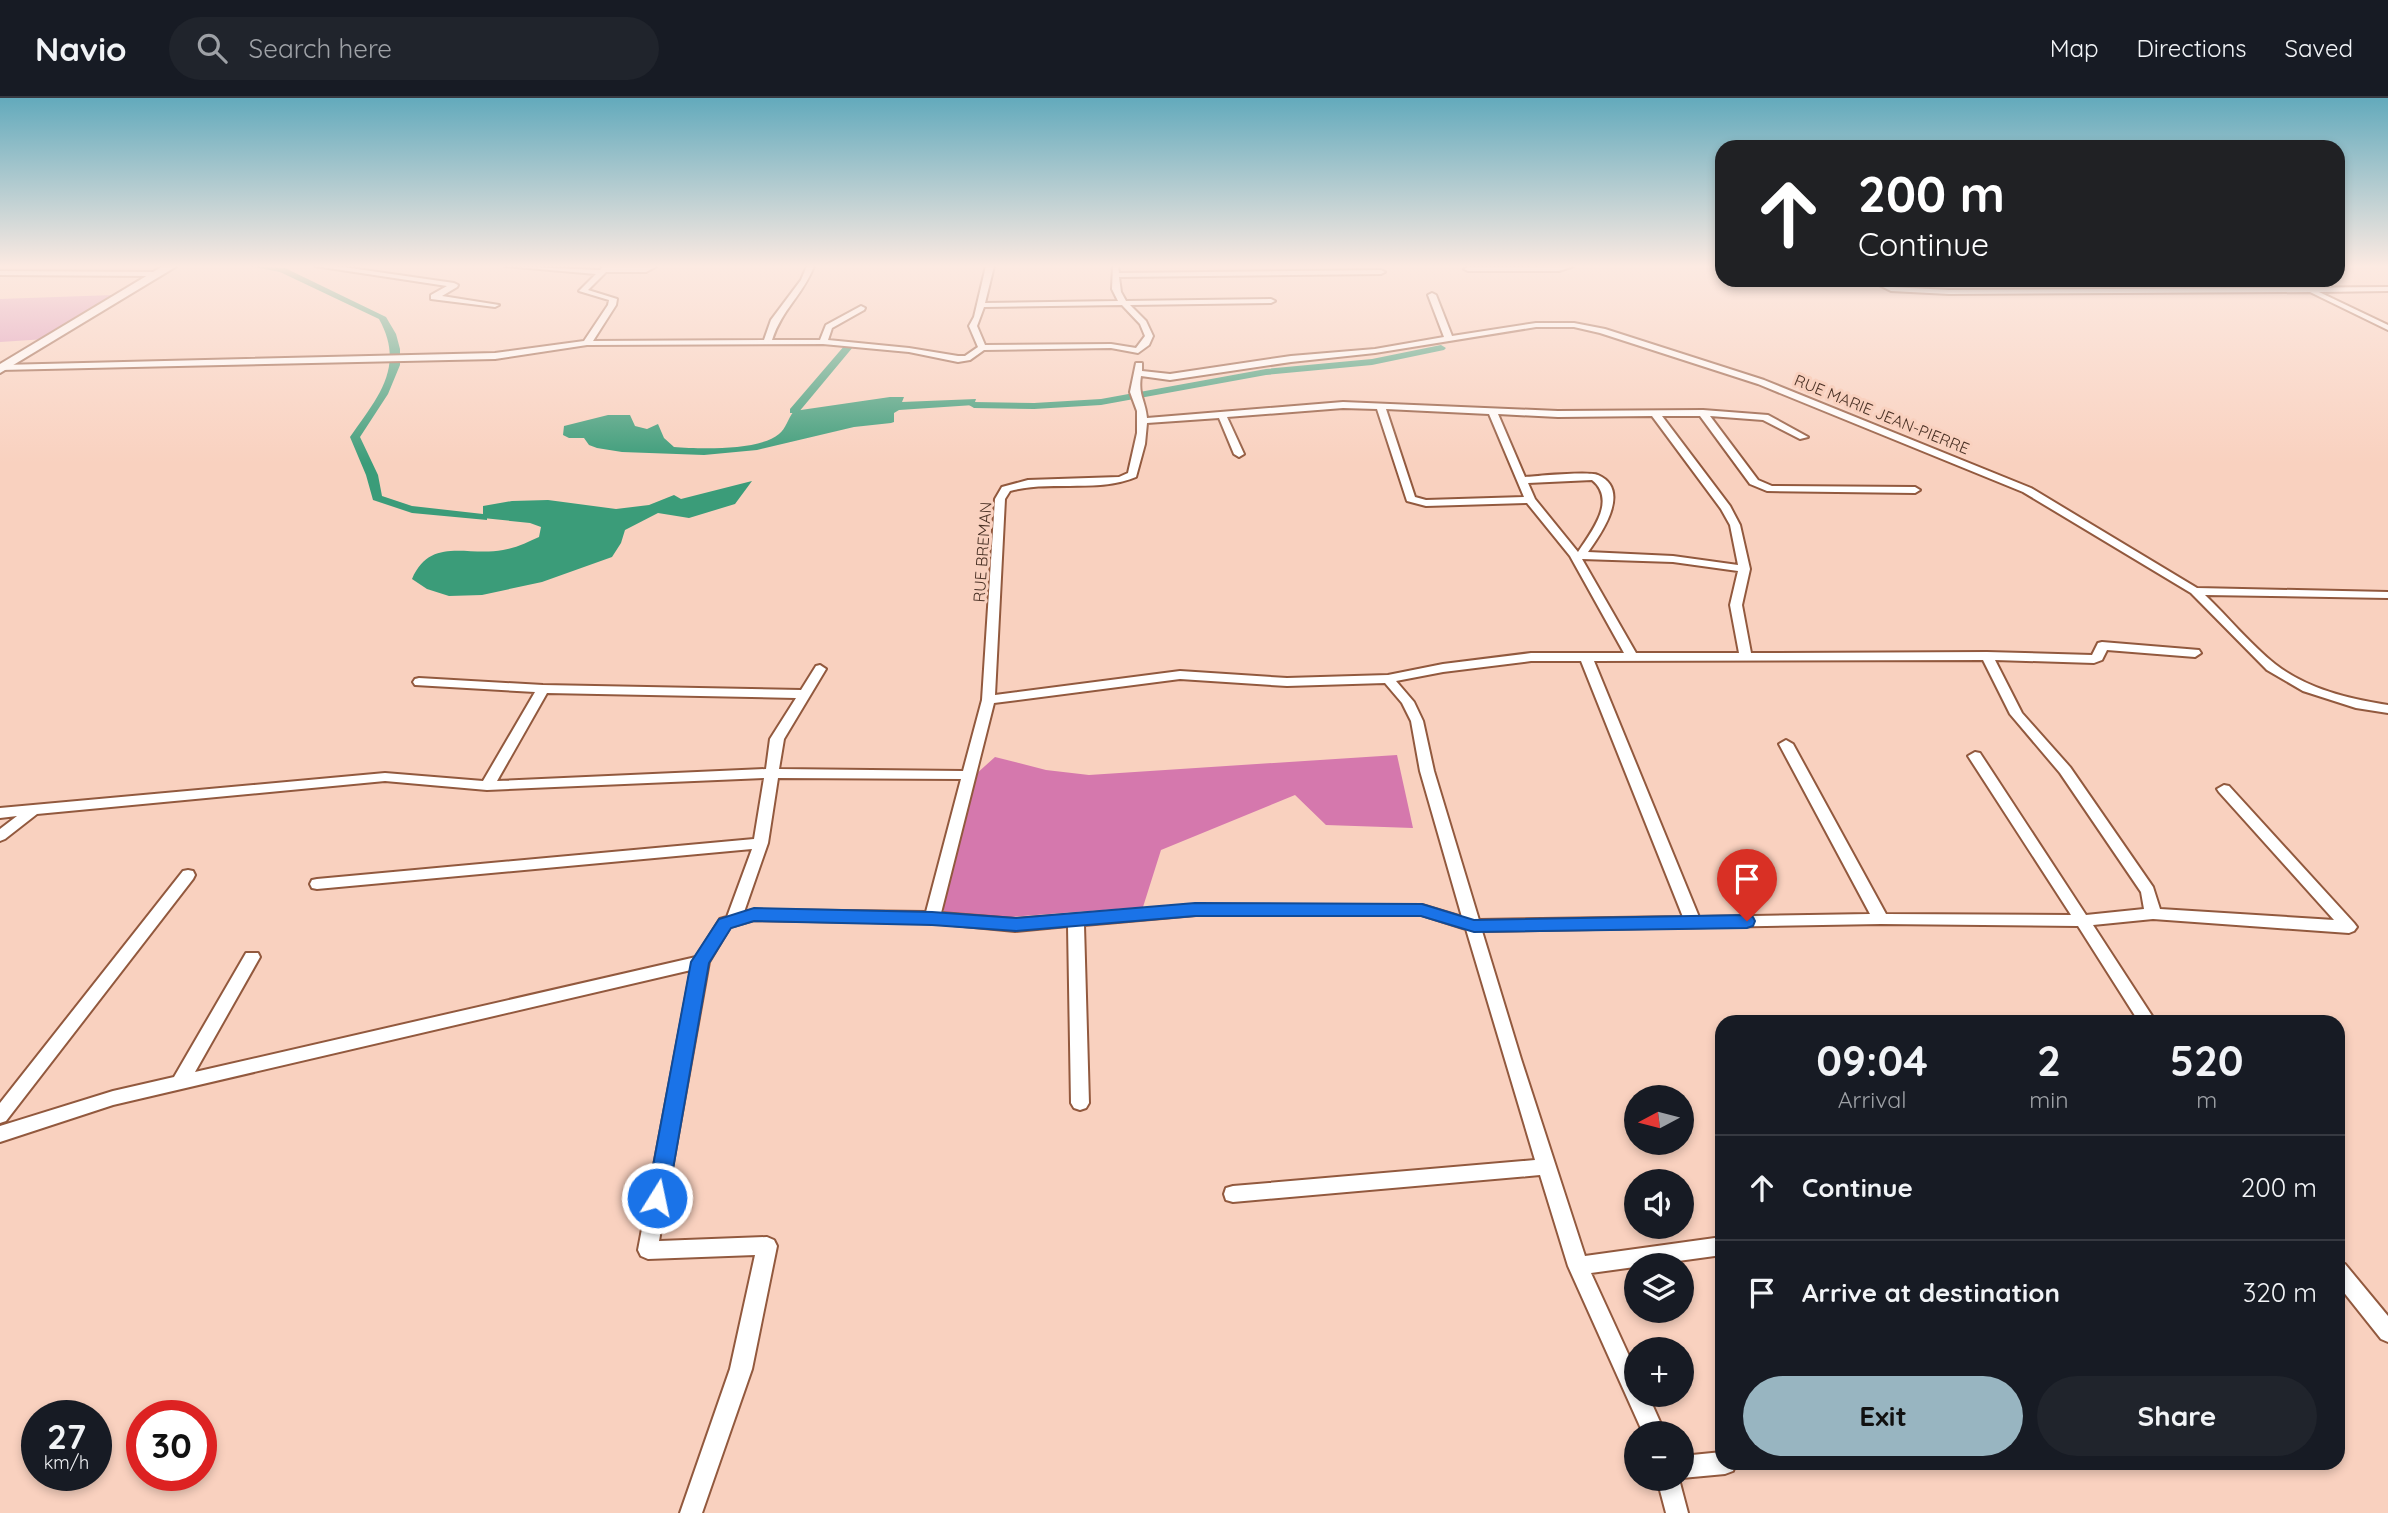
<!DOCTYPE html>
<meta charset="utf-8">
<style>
body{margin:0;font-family:Quicksand,sans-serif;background:#20242c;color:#f1f3f6;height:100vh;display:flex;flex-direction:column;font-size:26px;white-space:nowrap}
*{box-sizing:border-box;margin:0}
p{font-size:23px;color:#9ea1a6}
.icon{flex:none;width:38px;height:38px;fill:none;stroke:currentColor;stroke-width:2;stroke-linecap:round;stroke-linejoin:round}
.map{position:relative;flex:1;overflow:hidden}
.details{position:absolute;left:1715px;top:917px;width:630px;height:455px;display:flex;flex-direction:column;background:#171b24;border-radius:21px;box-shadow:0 4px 10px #0003}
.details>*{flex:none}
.guide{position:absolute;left:1715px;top:42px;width:630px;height:147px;border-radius:21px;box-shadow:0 4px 10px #0003;background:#202124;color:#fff;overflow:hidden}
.needle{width:46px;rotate:263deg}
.buttons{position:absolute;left:1624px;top:987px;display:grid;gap:14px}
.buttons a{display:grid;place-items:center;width:70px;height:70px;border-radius:50%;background:#171b24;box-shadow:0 4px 10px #0003;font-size:35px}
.speed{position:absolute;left:21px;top:1302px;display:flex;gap:14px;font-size:35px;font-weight:700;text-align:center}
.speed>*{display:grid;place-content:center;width:91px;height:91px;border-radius:50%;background:#171b24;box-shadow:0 4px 10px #0003;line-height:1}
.speed small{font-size:18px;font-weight:400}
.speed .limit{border:10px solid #d22;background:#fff;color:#111}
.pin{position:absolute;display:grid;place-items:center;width:60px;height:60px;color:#fff;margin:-72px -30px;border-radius:50% 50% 50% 0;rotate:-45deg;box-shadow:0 0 7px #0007}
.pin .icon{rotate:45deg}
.me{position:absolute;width:77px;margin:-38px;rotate:10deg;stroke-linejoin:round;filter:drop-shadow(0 0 5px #0008)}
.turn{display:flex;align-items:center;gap:24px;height:147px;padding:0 28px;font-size:32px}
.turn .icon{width:91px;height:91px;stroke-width:2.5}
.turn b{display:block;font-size:49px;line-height:60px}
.eta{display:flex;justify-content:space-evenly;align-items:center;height:119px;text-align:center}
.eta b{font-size:42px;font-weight:700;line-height:49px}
.button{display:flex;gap:14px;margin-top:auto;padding:14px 28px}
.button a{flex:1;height:80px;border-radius:42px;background:#98b5c1;color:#111;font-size:28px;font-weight:700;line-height:80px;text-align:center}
.button a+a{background:#20242c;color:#f1f3f6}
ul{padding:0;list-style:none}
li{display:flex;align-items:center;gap:21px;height:105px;padding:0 28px;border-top:2px solid #363941}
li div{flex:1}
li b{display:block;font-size:26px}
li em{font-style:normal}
header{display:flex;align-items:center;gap:42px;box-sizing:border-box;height:98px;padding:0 35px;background:#171b24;border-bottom:2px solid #363941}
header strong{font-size:33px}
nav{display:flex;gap:38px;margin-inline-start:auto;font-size:24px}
.search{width:490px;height:63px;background:#20242c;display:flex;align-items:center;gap:18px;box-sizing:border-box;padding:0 24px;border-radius:38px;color:#9ea1a6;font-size:26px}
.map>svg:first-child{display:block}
.green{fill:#da94ba}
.forest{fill:#d578ad}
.water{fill:#3b9c79}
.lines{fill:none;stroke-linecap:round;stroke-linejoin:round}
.canal{fill:#3b9c79;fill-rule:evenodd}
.street-casing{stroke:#92593e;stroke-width:4}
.secondary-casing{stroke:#92593e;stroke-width:4}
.street{fill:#fff;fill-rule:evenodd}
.secondary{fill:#fff;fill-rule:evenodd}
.route{fill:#1a73e8;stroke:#114b97;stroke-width:2}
.labels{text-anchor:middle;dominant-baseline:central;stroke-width:6;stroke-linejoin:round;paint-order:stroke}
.far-street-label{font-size:16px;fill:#4a3125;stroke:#f9d1bf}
</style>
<header>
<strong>Navio</strong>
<div class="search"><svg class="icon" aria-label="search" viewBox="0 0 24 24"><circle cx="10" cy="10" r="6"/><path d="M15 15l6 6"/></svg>Search here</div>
<nav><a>Map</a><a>Directions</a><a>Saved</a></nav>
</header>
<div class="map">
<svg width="2388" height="1415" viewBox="0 0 2388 1415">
<rect width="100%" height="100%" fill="#f9d1bf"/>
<path class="green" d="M114,197L46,241L0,244V201Z"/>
<path class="forest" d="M1397,657L1413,730L1326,727L1295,697L1161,752L1143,809L1011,819L944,815V790L975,677L995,659L1046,672L1089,677Z"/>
<path class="water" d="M890,299H904L902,304L976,301L974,307L899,312L894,315V324L891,325L854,329L757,352L704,357L622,354L597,350L589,347L584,340H569L563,337L564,328L608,317H630L635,328L647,331L658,326L664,340L674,349C700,351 759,353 779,336C786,331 788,320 794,313Z
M752,383L735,406L689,420L658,415L625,432L621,445L612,459L542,484L482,497L449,498L427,491L412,481C431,438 467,459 503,452C516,450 528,444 539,439L541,429L530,425L483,420V408L512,403L548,402L616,411L649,407L674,397L681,401Z"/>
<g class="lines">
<path class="canal" d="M249,168L285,170L386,219L396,236L400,251V267L388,296L360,339L378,377L382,398L412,408L483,416L487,418V422L412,415L373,402L366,377L350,339C377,300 406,269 379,221L280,174Z
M845,247L853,249L798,315H790V311Z
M1441,247L1446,250L1444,252L1372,267L1266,277L1101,307L1034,311L974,310L969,307L974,304L1034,305L1101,301L1266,271L1372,261Z"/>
<g class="street-casing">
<path id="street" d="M315,168H336L454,185L458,187L457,189L442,198L499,207L495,209L431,201V197L447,188Z
M505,168L600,172L604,168H657L646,174H606L588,192L617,201L616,207L593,243L764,242L771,222L801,182L807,168H814C803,197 782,211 772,242H820L826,227L861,208L865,210L864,212L832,230L828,242L909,250L958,258H965L978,249L969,228L974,219L986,168H994L985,205L1118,203L1112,191L1113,168H1118L1119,175L1381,172L1385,174L1381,176L1119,179L1121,194L1126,203L1271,201L1275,203L1271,205L1130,207L1146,223L1153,238L1149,247L1138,255L1111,250L984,252L970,262L958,264L909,254L823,246L587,247L495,261L0,272L2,267L495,255L584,243L608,207L609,202L579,193L596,176ZM1122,207L1140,226L1145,238L1136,250L1111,246L985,247L977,228L984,209Z
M1574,168L1559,173H1468L1464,171L1468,169Z
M0,173L155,174L159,176L155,178L0,177Z
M1869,182H1879L1892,189L1949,192L2388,189V193L2319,194L2388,227V232L2310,194L1949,196L1891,193Z
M1432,195L1436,197L1452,238L1536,225H1574L1605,231L1764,282L2031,390L2197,490L2388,494V500L2205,497C2227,518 2252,548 2275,566C2307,591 2349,601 2388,607V615L2356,610L2303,593L2267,572L2191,495L2023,394L1758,286L1600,235L1574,229H1536L1375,255L1291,264L1170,282L1141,278C1138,298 1145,301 1147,320L1343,304L1558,313L1703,312L1768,317L1808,339L1800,341L1763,322L1710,318L1758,382L1772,388L1915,389L1920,392L1915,395L1767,393L1750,386L1700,318H1662L1730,408L1740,427L1750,471L1742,507L1751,555L1987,554L2092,557L2098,545L2102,544L2199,552L2201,555L2195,559L2107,552L2102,562L2094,565L1995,562L2022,615L2070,669L2153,789L2160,811L2334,822L2219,694L2217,691L2224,687L2229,688L2354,825L2357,829L2354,833L2349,835L2153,821L2093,827L2156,924H2139L2078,828L1881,826L1482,833L1521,961L1585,1158L1722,1139V1157L1591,1175L1636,1273V1297H1648L1665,1335H1643L1568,1168L1540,1077L1233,1104L1226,1102L1224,1096L1226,1090L1233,1088L1535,1062L1466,831L1422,817H1196L1084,827L1089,1005L1086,1010L1080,1012L1074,1010L1071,1005L1068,828L1015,833L932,825L754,822L730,829L709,864L659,1143L767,1139L774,1142L777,1148L752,1271L702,1415H680L730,1271L755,1157L648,1161L641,1158L638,1152L691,872L113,1007L0,1044V1028L113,993L174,979L246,855H258L260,859L195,974L696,859L720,821L727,819L752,751L317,791L312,790L310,786L312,782L317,781L754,741L764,680L487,692L385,683L37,716L5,741L0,743V731L17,718L0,720V710L385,675L483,683L535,594L415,587L413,584L415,581L419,580L543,587L801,592L816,568L820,567L826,571L784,641L779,671L963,673L982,602L995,401L1002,389L1028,382L1119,379L1128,375L1137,335V313L1130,294L1136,265H1142V273L1170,276L1291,258L1375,251L1444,239L1428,197ZM1343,310L1377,311L1407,403L1426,408L1527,405L1570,458L1624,555H1531L1443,566L1388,577L1287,580L1180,573L995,597L1005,401L1010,393C1050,382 1099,395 1136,379L1145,346L1147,325L1219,320L1234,356L1239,359L1244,356L1227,319ZM1386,311L1489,316L1524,399L1426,402L1415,399ZM1498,316L1558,319L1652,318L1721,411L1730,427L1738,467L1673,458L1588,454C1601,436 1632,392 1598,377C1588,373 1538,378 1525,379ZM1592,382C1617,402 1592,433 1578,454L1535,401L1528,385ZM1582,461L1673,464L1738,473L1730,507L1739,555H1636ZM1983,562L2010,616L2060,675L2141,794L2144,811L2086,817L1980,655L1975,654L1968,658L2071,817L1886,816L1793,646L1786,642L1779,646L1870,816L1699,819L1594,563ZM1531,563H1581L1683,819L1479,822L1434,673L1423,623L1414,604L1396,583L1443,574ZM1180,581L1287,588L1385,585L1402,605L1411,623L1420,673L1462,819L1422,807H1196L1015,821L941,815L994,605ZM547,595L796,600L770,641L766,671L497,683ZM778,680L961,681L926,814L754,812L744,814L768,745Z
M188,772L193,773L195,777L193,781L6,1023L0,1025V1005L183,773Z
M2338,1163L2345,1166L2388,1218V1244L2381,1241L2338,1187Z
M1722,1354V1365H1736L1733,1373L1725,1376L1682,1380V1358Z
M1657,1381H1679L1688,1415H1666Z"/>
</g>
<g class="secondary-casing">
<path id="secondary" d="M163,168H177L0,275V266Z"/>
</g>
<use href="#street" class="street"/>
<use href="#secondary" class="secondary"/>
</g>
<linearGradient id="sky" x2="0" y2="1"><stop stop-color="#63aabc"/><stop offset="0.46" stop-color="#fceae2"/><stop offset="1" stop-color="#fceae2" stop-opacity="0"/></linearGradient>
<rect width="2388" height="366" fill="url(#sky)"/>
<path class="route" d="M1195,805L1422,806L1474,822L1747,817L1753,819L1755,823L1753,828L1747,830L1474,834L1421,818H1195L1016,833L932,827L754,823L731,830L709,865L668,1100L665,1106L657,1109L650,1106L647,1100L691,864L719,821L754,810L932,814L1016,820Z"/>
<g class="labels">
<g class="far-street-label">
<text transform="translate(1882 316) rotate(22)">RUE MARIE JEAN-PIERRE</text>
<text transform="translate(982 454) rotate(-86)">RUE BREMAN</text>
</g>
</g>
</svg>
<div class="buttons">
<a><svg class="needle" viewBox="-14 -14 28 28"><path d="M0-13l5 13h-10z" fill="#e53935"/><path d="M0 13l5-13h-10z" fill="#9ea1a6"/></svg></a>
<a><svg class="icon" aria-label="sound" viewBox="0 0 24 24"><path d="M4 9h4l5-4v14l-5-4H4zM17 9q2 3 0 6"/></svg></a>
<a><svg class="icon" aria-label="layers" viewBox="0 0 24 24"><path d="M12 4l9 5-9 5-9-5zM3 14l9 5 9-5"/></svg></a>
<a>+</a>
<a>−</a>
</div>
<div class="speed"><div>27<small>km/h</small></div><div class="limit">30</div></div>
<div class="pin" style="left:1747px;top:823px;background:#d93025"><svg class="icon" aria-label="arrive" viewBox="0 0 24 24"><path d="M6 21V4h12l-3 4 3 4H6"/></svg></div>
<svg class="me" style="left:657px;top:1100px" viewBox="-20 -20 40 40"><circle r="17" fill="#1a73e8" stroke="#fff" stroke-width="3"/><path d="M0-11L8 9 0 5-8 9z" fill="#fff"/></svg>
<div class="guide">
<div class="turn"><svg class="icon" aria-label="ahead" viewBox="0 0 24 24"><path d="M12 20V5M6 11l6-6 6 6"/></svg><div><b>200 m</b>Continue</div></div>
</div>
<section class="details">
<div class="eta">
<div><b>09:04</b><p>Arrival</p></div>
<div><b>2</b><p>min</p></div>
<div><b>520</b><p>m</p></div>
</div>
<ul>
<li><svg class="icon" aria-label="ahead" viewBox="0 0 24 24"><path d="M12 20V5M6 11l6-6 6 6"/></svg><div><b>Continue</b></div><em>200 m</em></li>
<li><svg class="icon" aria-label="arrive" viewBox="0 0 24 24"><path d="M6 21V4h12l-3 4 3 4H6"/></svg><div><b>Arrive at destination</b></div><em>320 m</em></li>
</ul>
<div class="button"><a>Exit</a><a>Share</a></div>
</section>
</div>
